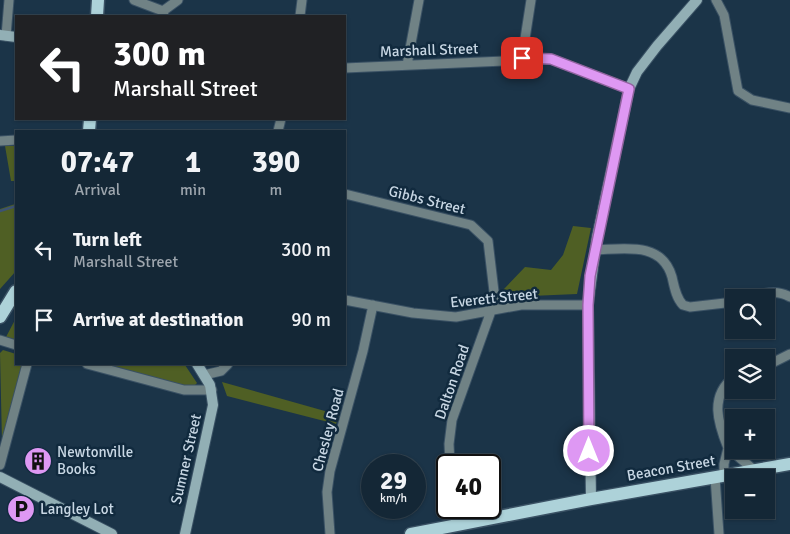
<!DOCTYPE html>
<meta charset="utf-8">
<style>
body{margin:0;font-family:Signika,sans-serif;background:#213342;color:#f1f3f6;height:100vh;display:flex;flex-direction:column;font-size:19px;white-space:nowrap}
*{box-sizing:border-box;margin:0}
p{font-size:16px;color:#9da5ad}
.icon{flex:none;width:28px;height:28px;fill:none;stroke:currentColor;stroke-width:2;stroke-linecap:round;stroke-linejoin:round}
.map{position:relative;flex:1;overflow:hidden}
.drawer{position:absolute;left:15px;top:130px;width:331px;height:235px;display:flex;flex-direction:column;background:#142736;border-radius:0px;box-shadow:0 1px 4px #0004,0 0 0 1px #334451}
.drawer>*{flex:none}
.banner{position:absolute;left:15px;top:15px;width:331px;height:105px;border-radius:0px;box-shadow:0 1px 4px #0004,0 0 0 1px #334451;background:#202124;color:#fff;overflow:hidden}
.controls{position:absolute;left:725px;top:289px;display:grid;gap:10px}
.controls a{display:grid;place-items:center;width:50px;height:50px;border-radius:0px;background:#142736;box-shadow:0 1px 4px #0004,0 0 0 1px #334451;font-size:25px}
.speed{position:absolute;left:361px;top:454px;display:flex;gap:10px;font-size:25px;font-weight:700;text-align:center}
.speed>*{display:grid;place-content:center;width:65px;height:65px;border-radius:50%;background:#142736;box-shadow:0 1px 4px #0004,0 0 0 1px #334451;line-height:1}
.speed small{font-size:12px;font-weight:400}
.speed .limit{border:2px solid #111;border-radius:8px;background:#fff;color:#111}
.pin{position:absolute;display:grid;place-items:center;width:42px;height:42px;color:#fff;margin:-21px;border-radius:10px;box-shadow:0 2px 8px #0006}
.me{position:absolute;width:55px;margin:-28px;rotate:0deg;stroke-linejoin:round;filter:drop-shadow(0 0 4px #0008)}
.turn{display:flex;align-items:center;gap:18px;height:105px;padding:0 15px;font-size:22px}
.turn .icon{width:65px;height:65px;stroke-width:2.5}
.turn b{display:block;font-size:35px;line-height:42px}
.eta{display:flex;justify-content:space-evenly;align-items:center;height:85px;text-align:center}
.eta b{font-size:30px;font-weight:700;line-height:35px}
ul{padding:0;list-style:none}
li{display:flex;align-items:center;gap:15px;height:70px;padding:0 15px}
li div{flex:1}
li b{display:block;font-size:19px}
li em{font-style:normal}
.map>svg:first-child{display:block}
.green{fill:#4f5f24}
.lines{fill:none;stroke-linecap:round;stroke-linejoin:round}
.stream{stroke:#3c5273;stroke-width:2.5}
.street-casing{stroke:#3a5164;stroke-width:11}
.secondary-casing{stroke:#3a5164;stroke-width:12}
.primary-casing{stroke:#3a5164;stroke-width:15}
.street{stroke:#708285;stroke-width:9}
.secondary{stroke:#92afb5;stroke-width:10}
.primary{stroke:#add2d9;stroke-width:12}
.route-casing{stroke:#90639e;stroke-width:12}
.route{stroke:#de98f3;stroke-width:9}
.labels{text-anchor:middle;dominant-baseline:central;stroke-width:5;stroke-linejoin:round;paint-order:stroke}
.street-label{font-size:15px;fill:#c8d7e4;stroke:#112a3e}
.poi-label{font-size:15px;fill:#c8d7e4;stroke:#112a3e;text-anchor:start}
</style>
<div class="map">
<svg width="790" height="534" viewBox="0 0 790 534">
<rect width="100%" height="100%" fill="#1b3448"/>
<path class="green" d="M5,146H16V181H11Z
M16,186V271L0,289V209L15,204Z
M573,226L591,228L577,294L505,297L503,290L525,267L551,270L563,255Z
M16,318V341L6,337Z
M3,350L16,354V364H24L2,443L0,353Z
M100,364H181L185,365L197,383L194,386L188,387Z
M222,382L339,415L336,424L227,396Z"/>
<g class="lines">
<path class="stream" d="M0,211L16,206"/>
<g class="street-casing">
<path id="street" d="M134,0L163,11L164,16
M716,0L724,15L738,91L752,100L790,108
M163,11L178,0
M300,16L302,0
M6,36L9,0
M522,58L531,0
M407,65L419,0
M345,68L551,59L629,89
M278,131L281,119
M0,141L16,140
M345,194L471,225L488,241L495,300L452,420L449,444L450,465
M595,250C624,249 662,241 672,277C674,286 676,298 683,305L690,307L734,302
M748,298C762,293 777,289 790,297
M345,300L413,313L456,317L521,305H588
M0,340L16,345
M87,364L184,390H212
M766,366L790,354
M204,375L221,371L228,364
M728,448C718,423 709,396 734,377
M0,465L27,364
M724,475V464L728,448L754,470
M715,477L719,534
M454,508L457,524
M330,534L327,492L330,471L363,351L373,305"/>
</g>
<g class="secondary-casing">
<path id="secondary" d="M0,35L16,37
M0,477L112,534
M591,499L588,305L597,237L629,89L637,72L657,46L697,0
M185,534L213,405L210,385L197,364"/>
</g>
<g class="primary-casing">
<path id="primary" d="M97,16L98,0
M89,131L90,119
M0,317L16,291
M411,534L591,499L790,464"/>
</g>
<use href="#street" class="street"/>
<use href="#secondary" class="secondary"/>
<use href="#primary" class="primary"/>
</g>
<g class="lines">
<g class="route-casing">
<path id="route" d="M522,58L551,59L629,89L590,276L588,305L589,451"/>
</g>
<use href="#route" class="route"/>
</g>
<defs>
<g id="building-disc" transform="scale(1.4375)"><circle r="9.5" fill="#de98f3" stroke="#112a3e"/><path d="M-4-6H4V6H1V3H-1V6H-4ZM-2.5-4.3h1.7v1.8h-1.7ZM.8-4.3h1.7v1.8H.8ZM-2.5-1h1.7V.8h-1.7ZM.8-1h1.7V.8H.8Z" fill="#111"/></g>
<g id="parking-disc" transform="scale(1.4375)"><circle r="9.5" fill="#de98f3" stroke="#112a3e"/><path d="M-3.5-5.5H1a3.5 3.5 0 0 1 0 7H-1V5.5H-3.5ZM-1-3.4V-.6H.8a1.4 1.4 0 0 0 0-2.8Z" fill="#111"/></g>
</defs>
<g fill-rule="evenodd">
<use href="#building-disc" x="38" y="461"/>
<use href="#parking-disc" x="21" y="509"/>
</g>
<g class="labels">
<g class="street-label">
<text transform="translate(429 50) rotate(-2)">Marshall Street</text>
<text transform="translate(427 200) rotate(14)">Gibbs Street</text>
<text transform="translate(494 298) rotate(-6)">Everett Street</text>
<text transform="translate(452 382) rotate(-71)">Dalton Road</text>
<text transform="translate(328 430) rotate(-75)">Chesley Road</text>
<text transform="translate(186 459) rotate(-77)">Sumner Street</text>
<text transform="translate(671 468) rotate(-10)">Beacon Street</text>
</g>
<g class="poi-label">
<text x="57" y="452">Newtonville<tspan x="57" dy="17">Books</tspan></text>
<text x="40" y="509">Langley Lot</text>
</g>
</g>
</svg>
<div class="controls">
<a><svg class="icon" aria-label="search" viewBox="0 0 24 24"><circle cx="10" cy="10" r="6"/><path d="M15 15l6 6"/></svg></a>
<a><svg class="icon" aria-label="layers" viewBox="0 0 24 24"><path d="M12 4l9 5-9 5-9-5zM3 14l9 5 9-5"/></svg></a>
<a>+</a>
<a>−</a>
</div>
<div class="speed"><div>29<small>km/h</small></div><div class="limit">40</div></div>
<div class="pin" style="left:522px;top:58px;background:#d93025"><svg class="icon" aria-label="arrive" viewBox="0 0 24 24"><path d="M6 21V4h12l-3 4 3 4H6"/></svg></div>
<svg class="me" style="left:589px;top:451px" viewBox="-20 -20 40 40"><circle r="17" fill="#de98f3" stroke="#fff" stroke-width="3"/><path d="M0-11L8 9 0 5-8 9z" fill="#fff"/></svg>
<div class="banner">
<div class="turn"><svg class="icon" aria-label="left" viewBox="0 0 24 24"><path d="M17 20v-9H6M10 6l-5 5 5 5"/></svg><div><b>300 m</b>Marshall Street</div></div>
</div>
<section class="drawer">
<div class="eta">
<div><b>07:47</b><p>Arrival</p></div>
<div><b>1</b><p>min</p></div>
<div><b>390</b><p>m</p></div>
</div>
<ul>
<li><svg class="icon" aria-label="left" viewBox="0 0 24 24"><path d="M17 20v-9H6M10 6l-5 5 5 5"/></svg><div><b>Turn left</b><p>Marshall Street</p></div><em>300 m</em></li>
<li><svg class="icon" aria-label="arrive" viewBox="0 0 24 24"><path d="M6 21V4h12l-3 4 3 4H6"/></svg><div><b>Arrive at destination</b></div><em>90 m</em></li>
</ul>
</section>
</div>
